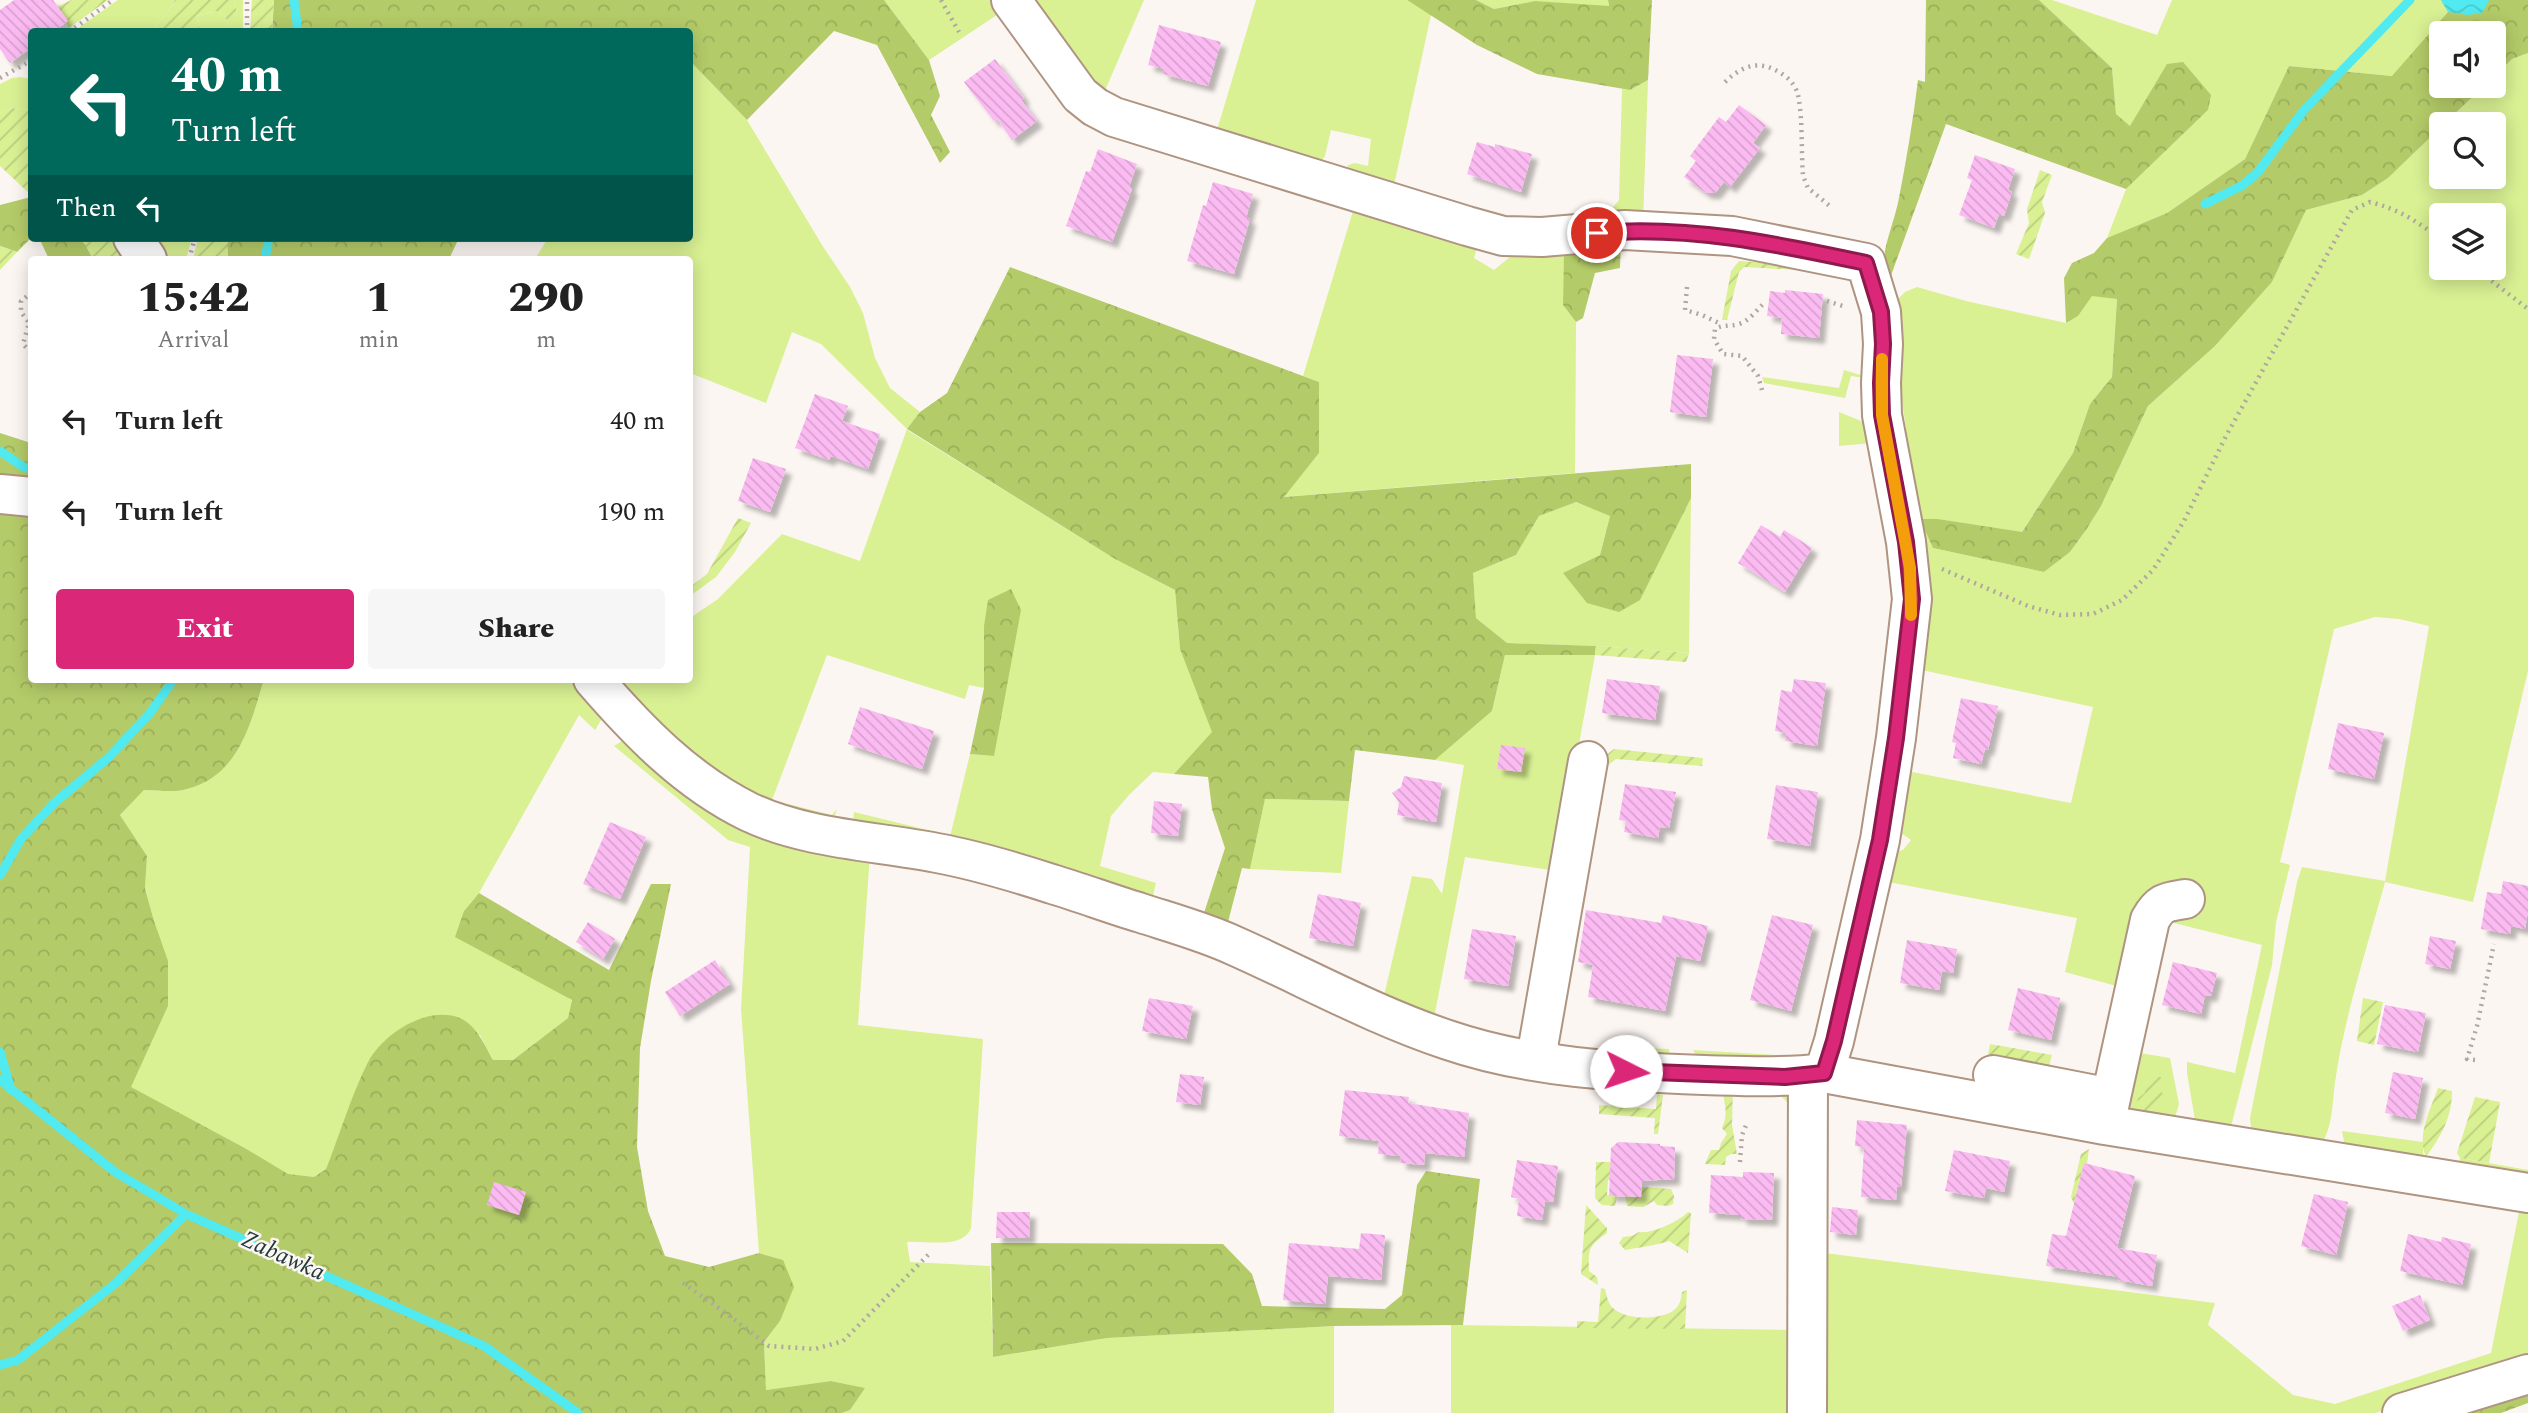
<!DOCTYPE html>
<style>
body{margin:0;font-family:Spectral,serif;background:#f6f6f6;color:#222;height:100vh;display:flex;flex-direction:column;font-size:26px;white-space:nowrap}
*{box-sizing:border-box;margin:0}
p{font-size:23px;color:#767676}
.icon{flex:none;width:38px;height:38px;fill:none;stroke:currentColor;stroke-width:2;stroke-linecap:round;stroke-linejoin:round}
.map{position:relative;flex:1;overflow:hidden}
.drawer{position:absolute;left:28px;top:256px;width:665px;height:427px;display:flex;flex-direction:column;background:#fff;border-radius:7px;box-shadow:0 4px 18px #0003}
.drawer>*{flex:none}
.hud{position:absolute;left:28px;top:28px;width:665px;height:214px;border-radius:7px;box-shadow:0 4px 18px #0003;background:#00695c;color:#fff;overflow:hidden}
.buttons{position:absolute;left:2429px;top:21px;display:grid;gap:14px}
.buttons a{display:grid;place-items:center;width:77px;height:77px;border-radius:7px;background:#fff;box-shadow:0 4px 18px #0003;font-size:35px}
.pin{position:absolute;display:grid;place-items:center;width:60px;height:60px;color:#fff;margin:-30px;border:4px solid #fff;border-radius:50%;box-shadow:0 2px 7px #0007}
.me{position:absolute;width:77px;margin:-38px;rotate:94deg;stroke-linejoin:round;filter:drop-shadow(0 0 5px #0008)}
.turn{display:flex;align-items:center;gap:24px;height:147px;padding:0 28px;font-size:32px}
.turn .icon{width:91px;height:91px;stroke-width:2.5}
.turn b{display:block;font-size:49px;line-height:60px}
.then{display:flex;align-items:center;height:66px;padding:0 28px;background:#0003;gap:14px;font-size:26px}
.eta{display:flex;justify-content:space-evenly;align-items:center;height:119px;text-align:center}
.eta b{font-size:42px;font-weight:800;line-height:49px}
.button{display:flex;gap:14px;margin-top:auto;padding:14px 28px}
.button a{flex:1;height:80px;border-radius:7px;background:#db2777;color:#fff;font-size:28px;font-weight:800;line-height:80px;text-align:center}
.button a+a{background:#f6f6f6;color:#222}
ul{padding:0;list-style:none}
li{display:flex;align-items:center;gap:21px;height:91px;padding:0 28px}
li div{flex:1}
li b{display:block;font-size:26px}
li em{font-style:normal}
.map>svg:first-child{display:block}
.grass{fill:#d9f093;fill-rule:evenodd}
.forest{fill:url(#forest-crowns)}
.garden{fill:url(#garden-furrows)}
.water{fill:url(#water-waves)}
.lines{fill:none;stroke-linecap:round;stroke-linejoin:round}
.stream{stroke:#51eaf1;stroke-width:9}
.building{fill:url(#building-back-hatch);filter:url(#shadow)}
.minor-casing{stroke:#ae9481;stroke-width:42}
.path{stroke:#afa7a2;stroke-width:4.5;stroke-dasharray:2 5;stroke-linecap:butt}
.minor{stroke:#fff;stroke-width:38}
.route-casing{stroke:#8e194d;stroke-width:18}
.route{stroke:#db2777;stroke-width:12}
.slow{stroke:#f59e0b;stroke-width:12}
.labels{text-anchor:middle;dominant-baseline:central;stroke-width:5;stroke-linejoin:round;paint-order:stroke}
.water-label{font-size:24px;font-style:italic;fill:#203a3b;stroke:#fcf6f2}
</style>
<div class="map">
<svg width="2528" height="1413" viewBox="0 0 2528 1413">
<defs>
<pattern id="forest-crowns" width="20" height="18" patternUnits="userSpaceOnUse" patternTransform="scale(1.75)"><rect width="20" height="18" fill="#b4cb69"/><path d="M2 6a3 3 0 1 1 6 0M12 15a3 3 0 1 1 6 0" fill="none" stroke="#9bae5b"/></pattern>
<pattern id="garden-furrows" width="10" height="10" patternUnits="userSpaceOnUse" patternTransform="scale(1.75)"><rect width="10" height="10" fill="#d9f093"/><path d="M-1 1l2-2M0 10L10 0M9 11l2-2" fill="none" stroke="#bbce7f"/></pattern>
<pattern id="water-waves" width="16" height="10" patternUnits="userSpaceOnUse" patternTransform="scale(1.75)"><rect width="16" height="10" fill="#51eaf1"/><path d="M0 5q4-4 8 0t8 0" fill="none" stroke="#47c9ce"/></pattern>
<pattern id="building-back-hatch" width="6" height="6" patternUnits="userSpaceOnUse" patternTransform="scale(1.75)"><rect width="6" height="6" fill="#fbbbf2"/><path d="M-1 5l2 2M0 0l6 6M5-1l2 2" fill="none" stroke="#d8a1cf"/></pattern>
<filter id="shadow"><feDropShadow dx="6" dy="6" stdDeviation="2" flood-color="#0004"/></filter>
</defs>
<rect width="100%" height="100%" fill="#fcf6f2"/>
<path class="grass" d="M118,0H175L169,10L151,31H74Z
M234,0H243V31H199L200,23L196,16L216,11L225,17L230,25L237,14Z
M884,0H1000L1006,9L929,60Z
M1020,0H1144L1101,100Z
M1256,0H1407L1431,15L1394,185L1346,171L1348,165L1355,163L1368,166L1371,139L1331,130L1325,156L1316,168L1214,140Z
M1476,0H1608L1609,7L1535,1L1494,9Z
M2039,0H2052L2157,35L2172,0H2441L2448,12L2393,76L2289,66L2245,159L2167,213L2107,238L2126,189L2208,110L2130,126L2116,114L2112,68Z
M2528,53V671L2473,902L2385,882C2367,948 2345,1014 2335,1082C2332,1105 2333,1137 2314,1152L2262,1143L2252,1136L2250,1118L2297,882L2302,867L2385,881L2429,626L2399,619L2375,617L2334,629L2280,862L2290,865L2276,922L2272,965L2232,1123L2228,1130L2200,1125L2195,1120L2187,1073V1062L2235,1073L2262,945L2162,920L2181,918L2189,881C2168,887 2153,890 2143,911L2105,1083L2100,1088L2120,987L2065,972L2077,918L1883,881L1846,1024L1860,950L1885,854L1903,850L1911,840L1892,827L1890,823L1901,756L1908,751L1907,765L1912,772L2071,803L2093,707L1917,669L1912,707L1907,706C1912,664 1920,620 1917,578C1913,529 1901,482 1892,435L1906,428L1900,389L1888,388L1889,315L1895,302L1905,292L1917,287L1966,301L2066,323L2078,316L2092,295L2117,299L2112,377L2090,404L2073,453L2021,533L1938,519H1921L1933,548L2044,572L2070,552L2086,530L2101,506L2148,406L2215,346L2272,282L2306,210L2362,195L2388,178L2441,127V177H2494V124H2444L2484,86H2494V77L2512,59ZM2441,215H2494V268H2441Z
M690,61L747,120L822,245L850,287L863,313L875,358L890,388L920,412L907,430L1115,559L1175,590L1180,649L1213,732L1174,774L1153,772L1129,795L1111,816L1100,866L1156,883L1152,900L949,841L970,754L994,756L984,626V688L969,685L965,699L827,655L772,800L832,815L837,809L835,815L825,826L744,801L604,679H690V618L718,599L782,534L860,561L907,429L821,344L792,332L766,403L690,373V259H535L548,238H690Z
M20,77L31,79V110L11,108L0,113V84L12,78Z
M1648,80L1643,221L1604,218L1619,200L1622,89L1630,90Z
M1356,201L1480,237L1474,258L1494,270L1521,248L1564,243L1563,305L1576,322L1575,473L1283,497L1319,453V382L1303,376Z
M144,238H192L186,259H164Z
M1844,370L1874,379L1851,376L1845,398L1764,383L1762,377L1839,388Z
M1839,412L1866,423L1877,435L1904,582L1903,621L1897,626L1901,578L1872,443L1839,446Z
M1691,498L1689,653L1596,646L1507,643L1476,618L1473,573L1516,555L1539,516L1575,502L1610,515L1600,555L1564,573L1640,599Z
M1505,655H1595L1576,761L1577,773L1528,1050L1512,1048L1509,1037L1526,1041L1556,871L1465,857L1434,1018L1496,1034V1040L1491,1044L1445,1032L1373,1004L1309,974L1300,964L1298,955L1383,1000L1412,876L1432,879L1442,894L1464,765L1435,760L1492,711Z
M264,679H582L603,717L595,730L579,715L479,893L464,911L572,1001L568,1018L513,1060H493L480,1035L369,1060L326,1169L314,1177L288,1175L243,1147L130,1087L168,1006L154,921L145,887L147,856L120,815L144,790C157,790 175,793 187,789C239,776 251,723 264,679Z
M633,734L870,854L858,1025L983,1039L971,1228C962,1250 927,1240 907,1242L910,1262L990,1266L993,1357L1107,1338L1334,1326V1413H842L850,1410L864,1388L831,1381L766,1390L764,1342L780,1321L783,1260L759,1253L741,1009L750,847L728,840L614,746Z
M1265,799L1349,801L1341,873L1250,869Z
M854,812L936,832L934,837L853,824Z
M1818,1020L1824,1032L1817,1060H1699L1693,1050L1808,1057Z
M1616,1047L1669,1049V1064L1599,1061L1601,1049L1615,1052Z
M2128,1051L2170,1058L2179,1104L2174,1121L2125,1119Z
M1793,1090L1799,1413H1451V1325L1790,1330L1792,1107L1777,1092Z
M2342,1131L2423,1142V1154L2426,1157L2346,1152Z
M2460,1158L2528,1170V1185L2457,1171Z
M2528,1201V1366L2375,1413H1815L1817,1252L2215,1303L2208,1325L2293,1395L2335,1404L2491,1353L2519,1212L2479,1204Z"/>
<path class="forest" d="M274,0H884L929,60L940,96L931,115L950,152L940,163L877,45L834,31L747,120L690,61V32L272,31Z
M1407,0H1476L1494,9L1535,1L1609,6L1608,0H1652L1648,80L1630,90L1537,74L1477,45Z
M1926,0H2039L2112,68L2116,114L2130,126L2167,64L2183,62L2211,95L2208,110L2126,189L1946,124L1885,292C1878,257 1890,236 1898,203C1906,162 1913,121 1918,80L1925,82Z
M2441,0H2528V53L2512,59L2494,77V33H2441V86H2484L2444,124H2441V127L2388,178L2362,195L2306,210L2272,282L2215,346L2148,406L2101,506L2086,530L2070,552L2044,572L1933,548L1920,519H1938L2022,532L2073,453L2090,404L2112,377L2117,299L2092,296L2078,316L2066,323L2064,278L2072,263L2094,253L2107,238L2167,213L2245,159L2289,66L2392,76L2448,12Z
M31,197V238L17,252L0,246V205Z
M37,238H78L85,244L93,259H49L39,238Z
M230,238H459L449,259H228L227,244Z
M1621,238L1620,268L1595,273L1583,318L1576,322L1563,305L1564,243Z
M1010,267L1319,382V453L1284,497L1691,464V498L1640,600L1619,612L1587,603L1563,573L1600,555L1610,516L1576,502L1539,516L1516,555L1473,573L1476,618L1507,643L1596,646L1595,655H1505L1492,711L1435,760L1355,750L1349,801L1265,799L1250,869L1242,868L1228,922L1204,913L1225,848L1212,809L1208,777L1174,774L1212,732L1180,649L1175,590L1115,559L907,429L920,412L947,393Z
M0,433L31,443V479L0,474Z
M0,501L31,505L32,679H264C251,723 239,776 187,789C175,793 157,790 144,790L120,815L147,856L145,888L154,921L168,961V1006L131,1087L243,1147L288,1174L314,1177L326,1169C340,1134 351,1096 368,1062C383,1034 427,1005 460,1018C476,1025 485,1045 493,1060H513L568,1018L572,1000L455,937L464,911L479,893L609,970L651,884H671L651,981L640,1048L637,1147L648,1211L665,1256L709,1267L759,1253L783,1260L794,1287L780,1321L764,1342L766,1390L831,1381L865,1388L850,1410L842,1413H0Z
M1011,589L1021,610L994,756L970,754L984,688V626L988,600Z
M1426,1171L1480,1179L1463,1325L1334,1326L1107,1338L993,1357L991,1243L1223,1244L1252,1274L1262,1306L1385,1309L1402,1295L1417,1185Z
M2528,1381V1403L2501,1413H2426Z"/>
<path class="garden" d="M71,0H108L69,28L57,7Z
M175,0H234L237,14L235,25H230L225,17L216,11L196,16L200,23L199,31H151L169,10Z
M252,0H274L272,31H250Z
M11,108L31,110V195L0,166V113Z
M2040,170L2052,175L2042,202L2045,213L2029,259L2016,254L2029,223L2027,209Z
M78,238H122L137,259H93L85,244Z
M198,238H230L227,244L228,259H193Z
M0,246L17,252L0,270Z
M1739,261L1799,265V270L1744,267L1739,272L1727,320H1722L1731,271Z
M738,518L751,523L735,552L716,577L690,596V587L707,574Z
M1596,646L1689,653L1686,662L1595,655Z
M1614,749L1703,758L1702,766L1616,759L1606,767L1597,762Z
M2363,998L2383,1002L2374,1045L2357,1041Z
M1990,1044L2052,1055L2048,1070L1987,1060Z
M2149,1076L2161,1077C2164,1087 2161,1094 2162,1105L2153,1112L2142,1114L2136,1107L2138,1098L2145,1093L2143,1083Z
M1722,1087H1733L1732,1125L1737,1154H1731L1726,1157L1725,1165L1705,1164L1711,1150H1719L1721,1143L1727,1134L1722,1128C1729,1112 1724,1103 1722,1087Z
M2438,1088L2452,1091C2452,1118 2441,1136 2426,1157C2416,1136 2431,1108 2438,1088Z
M1657,1094L1663,1095L1658,1134H1654L1655,1118L1599,1114V1105L1656,1109Z
M2475,1097L2500,1102L2489,1163L2460,1158L2457,1153Z
M2089,1149L2087,1164L2084,1163L2074,1204L2071,1197L2081,1154Z
M1596,1162H1611V1180H1608L1607,1195L1617,1196L1615,1206L1602,1205L1595,1198Z
M1642,1187L1671,1189L1674,1196L1673,1204L1668,1206L1657,1205L1654,1201L1643,1207L1627,1206L1625,1196L1641,1197Z
M1586,1205L1607,1228V1233C1589,1246 1588,1248 1589,1271L1597,1277L1598,1285L1581,1274Z
M1688,1212L1691,1213L1688,1253L1669,1241C1654,1246 1640,1247 1625,1250L1619,1243L1623,1237L1632,1236L1639,1232C1652,1234 1678,1222 1688,1212Z
M1601,1288L1605,1289C1607,1297 1608,1304 1614,1309C1627,1320 1659,1320 1673,1311C1680,1306 1681,1299 1682,1292L1687,1290L1685,1329L1577,1328V1321L1598,1322Z"/>
<path class="water" d="M2441,0H2489L2482,13L2468,15L2448,12Z"/>
<g class="lines">
<path class="stream" d="M294,0L298,32
M2205,204L2243,185L2258,172L2304,110L2410,0
M265,259L269,238
M0,451L25,468
M0,875L21,839L53,804L108,758L150,713L174,679
M0,1052L11,1090
M0,1080L115,1172L186,1214L484,1346L578,1413
M0,1365L18,1360L116,1283L186,1214"/>
</g>
<path class="building" d="M14,0H53L68,21L53,32H32V47L10,63L0,49V10Z
M1159,25L1221,42L1208,86L1163,74L1164,69L1148,65Z
M995,59L1024,98L1021,100L1037,121L1012,140L997,119L994,121L964,82Z
M1739,105L1766,125L1753,143L1760,148L1730,187L1724,182L1715,193H1706L1684,177L1696,161L1690,156L1719,117L1726,122Z
M1477,142L1495,147V144L1532,154L1521,192L1467,174Z
M1098,149L1137,164L1129,187L1132,189L1112,242L1066,226L1086,171L1090,172Z
M1975,155L2015,169L2008,190L2012,192L2004,216L1999,214L1994,228L1959,215L1972,180L1967,178Z
M1213,182L1253,194L1246,218L1250,219L1234,274L1187,261L1203,205L1206,206Z
M1785,290L1823,294L1819,338L1781,334L1782,318L1767,316L1770,291L1785,293Z
M1677,355L1713,359L1706,417L1670,412Z
M815,394L848,406L842,421L880,434L868,469L831,456L829,460L795,448Z
M753,458L786,469L770,512L738,501Z
M1761,525L1780,537L1784,530L1812,548L1785,592L1738,563Z
M1607,679L1660,686L1655,720L1602,713Z
M1794,679L1826,683L1817,746L1785,741L1786,733L1775,731L1781,690L1792,692Z
M1961,698L1998,706L1988,750L1985,749L1981,764L1953,758L1956,743L1952,742Z
M860,707L934,731L922,769L848,744Z
M2338,723L2384,733L2374,779L2328,769Z
M1501,745L1525,748L1521,772L1497,769Z
M1404,776L1442,783L1436,822L1397,815L1399,802L1392,793L1401,787Z
M1625,784L1676,792L1669,828L1660,827L1658,838L1624,832L1626,821L1619,820Z
M1776,785L1818,792L1810,846L1767,839Z
M1154,801L1182,804L1178,836L1151,833Z
M610,822L646,837L620,899L583,884Z
M2503,881L2528,886V911L2525,929L2511,926L2510,934L2481,929L2487,892L2501,894Z
M1318,894L1361,903L1353,946L1309,938Z
M1586,910L1661,923L1663,915L1708,926L1700,961L1676,956L1665,1011L1588,997L1593,965L1578,962Z
M1772,915L1813,925L1791,1011L1750,1000Z
M588,922L615,939L603,959L576,942Z
M1472,929L1516,936L1508,986L1464,979Z
M2430,936L2456,941L2450,969L2425,964Z
M1907,940L1957,949L1953,973L1942,971L1939,990L1900,983Z
M715,960L730,984L680,1016L665,992Z
M2173,962L2217,973L2211,996L2205,995L2201,1014L2162,1005Z
M2018,988L2060,998L2051,1040L2008,1030Z
M1149,998L1193,1006L1186,1039L1142,1031Z
M2385,1005L2426,1013L2418,1052L2377,1044Z
M2393,1072L2423,1078L2415,1119L2385,1113Z
M1180,1074L1204,1077L1200,1105L1176,1102Z
M1345,1090L1409,1097L1408,1103L1469,1113L1464,1157L1425,1153L1424,1165L1400,1163L1401,1156L1378,1154L1379,1141L1339,1136Z
M1857,1120L1907,1125L1901,1187L1897,1186L1896,1200L1861,1197L1864,1147L1855,1146Z
M1618,1142L1660,1144V1146L1675,1147L1674,1179L1642,1181L1641,1197L1609,1196L1611,1148Z
M1954,1150L2010,1161L2004,1192L1986,1188L1984,1198L1945,1191Z
M1517,1160L1558,1166L1553,1202L1545,1201L1542,1220L1517,1216L1519,1199L1511,1197Z
M2084,1163L2135,1176L2117,1248L2157,1255L2152,1286L2118,1280L2119,1277L2046,1266L2052,1234L2066,1236Z
M1743,1172L1774,1173L1772,1220L1741,1219V1215L1709,1213L1711,1175L1743,1177Z
M494,1182L526,1192L519,1215L487,1205Z
M2314,1194L2348,1202L2336,1255L2301,1246Z
M1832,1207L1858,1210L1856,1235L1830,1232Z
M997,1212H1030L1029,1238H996Z
M1361,1233L1385,1235L1381,1280L1328,1276L1325,1304L1283,1300L1289,1243L1359,1249Z
M2408,1234L2441,1242L2442,1237L2471,1244L2462,1285L2400,1271Z
M2420,1295L2430,1320L2403,1331L2392,1306Z"/>
<g class="lines">
<g class="minor-casing">
<path id="minor" d="M1011,0L1080,95L1095,107L1114,117L1467,226L1503,236L1542,237L1625,230L1732,236L1866,263L1881,312L1883,344L1881,383L1882,415L1906,542L1912,599L1896,738L1880,840L1834,1041L1824,1073
M133,238L147,259
M0,494L32,497
M593,679C638,731 686,781 749,812C806,839 875,841 937,853C975,860 1015,872 1052,884C1082,893 1111,904 1141,913C1172,923 1205,932 1235,946C1307,978 1373,1015 1448,1040C1530,1068 1619,1072 1704,1075C1744,1076 1784,1078 1824,1073L2105,1125L2528,1193
M1546,1063L1538,1047L1588,761
M1993,1075L2111,1098
M2105,1125L2150,920C2160,902 2166,902 2185,899
M1807,1413L1808,1075
M2402,1413L2528,1374"/>
</g>
<path class="path" d="M941,0L959,32
M69,32L113,0
M247,32V0
M0,78L32,60
M1725,82C1743,65 1760,59 1782,74C1789,78 1796,86 1798,95C1803,119 1801,151 1803,176L1808,188L1831,207
M189,259L195,238
M2475,268L2528,309
M1687,287L1685,310L1702,315L1721,324
M32,292L21,301V312L29,323L23,344L32,354
M1827,301L1846,307
M1762,390L1758,376L1742,356L1723,354L1714,339L1715,329C1724,324 1730,327 1739,324C1749,321 1756,311 1763,304
M1942,569L2028,606L2060,615L2093,614L2122,600L2153,570L2184,521L2226,436L2352,210L2370,202C2398,209 2419,222 2441,240
M2475,1060L2467,1059L2477,1026L2494,944
M1740,1162L1742,1135L1747,1123
M683,1283L723,1311L769,1346L815,1349L843,1341L931,1252"/>
<use href="#minor" class="minor"/>
</g>
<g class="lines">
<g class="route-casing">
<path id="route" d="M1597,233C1689,225 1777,244 1866,263L1881,312L1883,344L1881,383L1882,415L1906,542L1912,599L1896,738L1880,840L1834,1041L1824,1073L1785,1077L1626,1071"/>
</g>
<use href="#route" class="route"/>
<path class="slow" d="M1882,359V415L1910,568L1911,615"/>
</g>
<g class="labels">
<g class="water-label">
<text transform="translate(283 1256) rotate(24)">Zabawka</text>
</g>
</g>
</svg>
<div class="buttons">
<a><svg class="icon" aria-label="sound" viewBox="0 0 24 24"><path d="M4 9h4l5-4v14l-5-4H4zM17 9q2 3 0 6"/></svg></a>
<a><svg class="icon" aria-label="search" viewBox="0 0 24 24"><circle cx="10" cy="10" r="6"/><path d="M15 15l6 6"/></svg></a>
<a><svg class="icon" aria-label="layers" viewBox="0 0 24 24"><path d="M12 4l9 5-9 5-9-5zM3 14l9 5 9-5"/></svg></a>
</div>
<div class="pin" style="left:1597px;top:233px;background:#d93025"><svg class="icon" aria-label="arrive" viewBox="0 0 24 24"><path d="M6 21V4h12l-3 4 3 4H6"/></svg></div>
<svg class="me" style="left:1626px;top:1071px" viewBox="-20 -20 40 40"><circle r="19" fill="#fff"/><path d="M0-13L10 11 0 6-10 11z" fill="#db2777"/></svg>
<div class="hud">
<div class="turn"><svg class="icon" aria-label="left" viewBox="0 0 24 24"><path d="M17 20v-9H6M10 6l-5 5 5 5"/></svg><div><b>40 m</b>Turn left</div></div>
<div class="then">Then<svg class="icon" aria-label="left" viewBox="0 0 24 24"><path d="M17 20v-9H6M10 6l-5 5 5 5"/></svg></div>
</div>
<section class="drawer">
<div class="eta">
<div><b>15:42</b><p>Arrival</p></div>
<div><b>1</b><p>min</p></div>
<div><b>290</b><p>m</p></div>
</div>
<ul>
<li><svg class="icon" aria-label="left" viewBox="0 0 24 24"><path d="M17 20v-9H6M10 6l-5 5 5 5"/></svg><div><b>Turn left</b></div><em>40 m</em></li>
<li><svg class="icon" aria-label="left" viewBox="0 0 24 24"><path d="M17 20v-9H6M10 6l-5 5 5 5"/></svg><div><b>Turn left</b></div><em>190 m</em></li>
</ul>
<div class="button"><a>Exit</a><a>Share</a></div>
</section>
</div>
